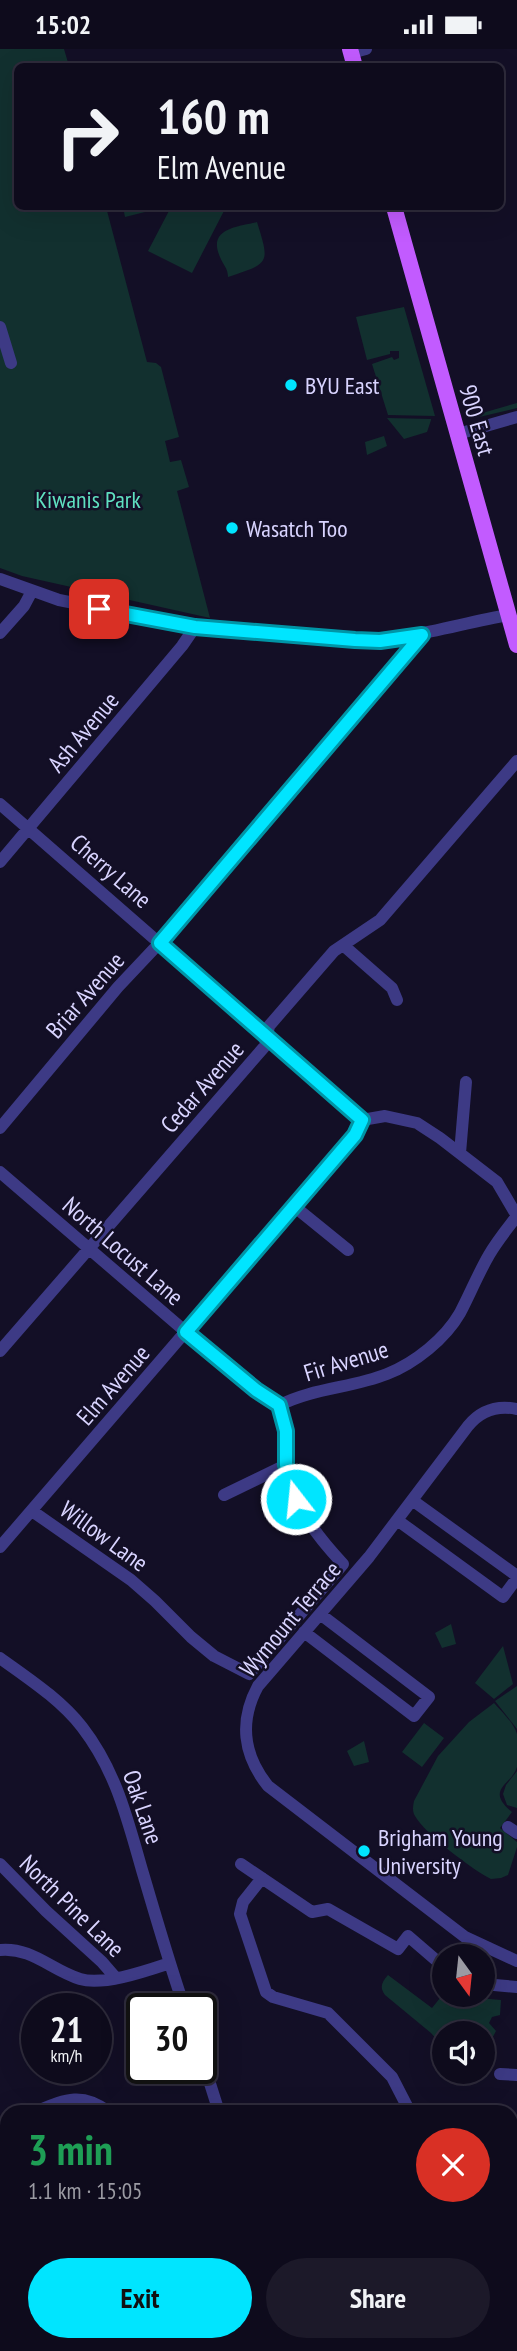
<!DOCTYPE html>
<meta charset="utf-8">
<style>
body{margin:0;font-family:"PT Sans Narrow",sans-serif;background:#1c1929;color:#f1f3f6;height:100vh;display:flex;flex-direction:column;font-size:26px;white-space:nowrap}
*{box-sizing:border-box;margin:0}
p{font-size:23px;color:#9b9ba3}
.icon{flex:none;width:38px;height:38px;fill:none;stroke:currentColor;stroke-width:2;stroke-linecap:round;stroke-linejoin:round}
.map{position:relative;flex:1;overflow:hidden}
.panel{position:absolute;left:0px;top:2056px;width:518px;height:247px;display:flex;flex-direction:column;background:#0e0b1c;border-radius:21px 21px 0 0;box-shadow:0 7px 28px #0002,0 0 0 2px #2e2b3b}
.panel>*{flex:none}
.banner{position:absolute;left:14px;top:14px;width:490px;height:147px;border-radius:10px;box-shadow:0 7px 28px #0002,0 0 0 2px #2e2b3b;background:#0e0b1c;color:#f1f3f6;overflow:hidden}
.needle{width:46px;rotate:165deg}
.tools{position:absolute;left:432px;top:1895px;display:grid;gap:14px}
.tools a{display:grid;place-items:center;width:63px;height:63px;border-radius:50%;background:#0e0b1c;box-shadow:0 7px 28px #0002,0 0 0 2px #2e2b3b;font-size:35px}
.speed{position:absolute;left:21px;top:1944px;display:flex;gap:14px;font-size:35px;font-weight:700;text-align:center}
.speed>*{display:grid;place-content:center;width:91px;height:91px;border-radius:50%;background:#0e0b1c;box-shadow:0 7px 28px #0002,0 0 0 2px #2e2b3b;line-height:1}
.speed small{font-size:18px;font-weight:400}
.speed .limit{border:4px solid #111;border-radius:10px;background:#fff;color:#111}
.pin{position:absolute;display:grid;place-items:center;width:60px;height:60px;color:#fff;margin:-30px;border-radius:14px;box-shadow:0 4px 10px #0006}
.me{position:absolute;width:77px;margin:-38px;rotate:344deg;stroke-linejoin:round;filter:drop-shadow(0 0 5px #0008)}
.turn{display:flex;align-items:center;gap:24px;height:147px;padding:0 28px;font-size:32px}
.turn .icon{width:91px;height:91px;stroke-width:2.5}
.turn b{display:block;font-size:49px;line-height:60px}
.round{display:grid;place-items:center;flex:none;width:74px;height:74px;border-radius:37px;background:#1c1929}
.head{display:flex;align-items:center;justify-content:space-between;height:119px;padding:0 28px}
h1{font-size:42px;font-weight:600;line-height:52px;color:#1e9e55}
.action{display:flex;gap:14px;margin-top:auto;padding:14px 28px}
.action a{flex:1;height:80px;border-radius:42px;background:#00e5ff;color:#111;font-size:28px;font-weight:600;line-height:80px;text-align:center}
.action a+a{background:#1c1929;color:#f1f3f6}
.status{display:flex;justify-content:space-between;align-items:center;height:49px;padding:0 35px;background:#0e0b1c;direction:ltr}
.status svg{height:19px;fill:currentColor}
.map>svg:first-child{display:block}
.green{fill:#12302f}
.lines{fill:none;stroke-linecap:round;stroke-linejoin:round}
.minor{stroke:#3d3a85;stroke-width:12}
.major{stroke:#c25bff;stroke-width:16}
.route-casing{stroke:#0095a6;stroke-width:18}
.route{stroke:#00e5ff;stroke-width:12}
.poi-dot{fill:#00e5ff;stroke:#130f26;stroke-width:2.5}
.labels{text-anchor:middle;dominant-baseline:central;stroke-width:5;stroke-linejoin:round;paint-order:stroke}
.poi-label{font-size:24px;fill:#d9d4ff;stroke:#130f26;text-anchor:start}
.street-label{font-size:24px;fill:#d9d4ff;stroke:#130f26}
.park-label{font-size:24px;fill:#5fe0c0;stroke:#130f26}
</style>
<div class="status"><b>15:02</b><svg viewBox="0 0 49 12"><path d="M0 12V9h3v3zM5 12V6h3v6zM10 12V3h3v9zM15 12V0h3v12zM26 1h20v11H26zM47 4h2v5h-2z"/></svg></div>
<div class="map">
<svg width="517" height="2302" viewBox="0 0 517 2302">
<rect width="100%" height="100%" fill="#130f26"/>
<path class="green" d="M0,0H64L69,17L18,18V158H106L147,313L156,314L161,318L179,388L165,392L170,413L181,411L189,438L177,442L210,569L22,527L0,519Z
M123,158H155L149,162L125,168Z
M171,158H226L192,224L148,202Z
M257,173C270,215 270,214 228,228C228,219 223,216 220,208C207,179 238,178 257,173Z
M404,258L435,367L388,366L372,315L392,308L394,311L399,309V302H390V305L367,311L356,268Z
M517,354V359L475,369L479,365Z
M387,369L431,370V371L427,383L404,390Z
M384,387L387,397L367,406L365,393Z
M451,1575L456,1595L442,1599L435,1584Z
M503,1597L513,1635L494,1650L475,1634Z
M517,1637V1680L495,1652Z
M494,1654C501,1662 514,1674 517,1685C517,1692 517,1710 517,1718C512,1736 484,1740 512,1763L500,1779L517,1793V1798L508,1826L501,1829L491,1830C473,1821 425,1785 415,1767C412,1762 413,1757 414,1752L438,1707L469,1673Z
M424,1674L444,1689L422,1718L402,1703Z
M364,1692L369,1713L354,1717L347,1702Z
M517,1722V1759L507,1756L503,1745L506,1736Z
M388,1926L432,1959L444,1944V1946L501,1951L500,1966L492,1968L489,1974L496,1982L487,1999L486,2027L465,2037L458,2023H483V1984H444V1999L431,1984L385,1946C379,1938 382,1933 388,1926Z"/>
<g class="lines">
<path class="minor" d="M351,4L366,0
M0,278L11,314
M458,385L517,368
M0,530L59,551L195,578L354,591C408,592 456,575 508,566
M0,584L24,557L32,542
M0,755L362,1071L385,1067L417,1074L440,1089L497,1133L517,1167C507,1180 497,1192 489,1206C478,1225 470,1245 460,1264C445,1290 415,1314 387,1325C352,1339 313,1339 280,1356
M0,813L182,597L195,578
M343,896L392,939L397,951
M0,1079L118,938L167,886L422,586
M460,1104L466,1033
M0,1123L186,1283L255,1341L280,1356C286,1377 283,1396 287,1416C293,1457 316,1486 343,1515L249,1625L214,1607L191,1588L155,1552L131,1531L32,1462
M295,1158L348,1201
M0,1302L265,997L269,977L334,902L380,871L517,712
M517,1360C497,1356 481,1361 468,1377L369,1508L258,1637C239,1672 243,1706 268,1737L465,1888L517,1912
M224,1446L286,1416
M412,1451L517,1527
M397,1471L503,1548L517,1529
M0,1498L355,1086L362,1071
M304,1583L414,1667L429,1648L320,1565
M0,1609C29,1630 60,1650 82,1678C116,1722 127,1769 142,1821C156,1868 169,1914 185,1960
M508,1778L517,1784
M0,1815L46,1862L102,1913L115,1928
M241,1815L312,1863L328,1860L398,1900L408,1887L444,1918
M262,1829L243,1853L240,1865L266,1943L273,1948L328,1964L392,2028L410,2063
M0,1901C32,1898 51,1921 80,1930C103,1937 146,1922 170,1914
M483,1935L517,1938
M201,2006L219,2063
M500,2025L517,2026
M35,2063C64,2051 81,2042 109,2063
M0,2082L7,2077
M0,2197L7,2209
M511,2223L517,2226
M63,2296L67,2302
M284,2296L286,2302
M108,2302L114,2296
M251,2302L258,2296"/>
<path class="major" d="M350,0L355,18
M394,158L517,596"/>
</g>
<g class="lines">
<g class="route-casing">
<path id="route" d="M99,560L195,578L219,580L355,591L380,592L422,586L160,894L362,1071L355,1086L186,1283L256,1341L279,1356L286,1382V1416L296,1450"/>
</g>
<use href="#route" class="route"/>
</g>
<g class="poi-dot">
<circle cx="291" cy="336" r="7"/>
<circle cx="232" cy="479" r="7"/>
<circle cx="364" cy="1802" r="7"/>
</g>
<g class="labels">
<g class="poi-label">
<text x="305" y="336">BYU East</text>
<text x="246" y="479">Wasatch Too</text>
<text x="378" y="1788">Brigham Young<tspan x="378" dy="28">University</tspan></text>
</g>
<g class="street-label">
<text transform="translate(477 371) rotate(74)">900 East</text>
<text transform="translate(83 683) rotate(-50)">Ash Avenue</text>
<text transform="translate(111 822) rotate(41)">Cherry Lane</text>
<text transform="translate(85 946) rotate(-49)">Briar Avenue</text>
<text transform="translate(202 1038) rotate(-49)">Cedar Avenue</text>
<text transform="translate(123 1202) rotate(41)">North Locust Lane</text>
<text transform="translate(346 1312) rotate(-17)">Fir Avenue</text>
<text transform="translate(113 1336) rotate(-49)">Elm Avenue</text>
<text transform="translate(104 1487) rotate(36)">Willow Lane</text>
<text transform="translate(290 1570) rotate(-50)">Wymount Terrace</text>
<text transform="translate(143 1758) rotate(71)">Oak Lane</text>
<text transform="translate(72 1857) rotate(44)">North Pine Lane</text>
</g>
<g class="park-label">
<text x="88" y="450">Kiwanis Park</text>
</g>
</g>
</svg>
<div class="tools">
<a><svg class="needle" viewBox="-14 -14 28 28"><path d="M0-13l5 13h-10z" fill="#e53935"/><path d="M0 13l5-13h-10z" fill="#9b9ba3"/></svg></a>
<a><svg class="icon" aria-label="sound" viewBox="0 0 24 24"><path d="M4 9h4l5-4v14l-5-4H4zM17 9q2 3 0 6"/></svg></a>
</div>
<div class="speed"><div>21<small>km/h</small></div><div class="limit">30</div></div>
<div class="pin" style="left:99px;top:560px;background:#d93025"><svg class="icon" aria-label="arrive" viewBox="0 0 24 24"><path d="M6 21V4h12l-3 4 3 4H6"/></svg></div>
<svg class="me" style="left:296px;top:1450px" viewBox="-20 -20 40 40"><circle r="17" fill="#00e5ff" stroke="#fff" stroke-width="3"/><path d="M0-11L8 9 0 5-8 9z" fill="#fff"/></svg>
<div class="banner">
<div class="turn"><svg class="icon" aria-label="right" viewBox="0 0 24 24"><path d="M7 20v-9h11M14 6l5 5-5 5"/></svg><div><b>160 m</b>Elm Avenue</div></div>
</div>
<section class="panel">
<div class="head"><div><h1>3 min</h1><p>1.1 km · 15:05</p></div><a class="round" style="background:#d93025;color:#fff"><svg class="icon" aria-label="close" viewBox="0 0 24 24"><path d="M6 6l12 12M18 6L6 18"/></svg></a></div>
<div class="action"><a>Exit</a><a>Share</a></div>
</section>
</div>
